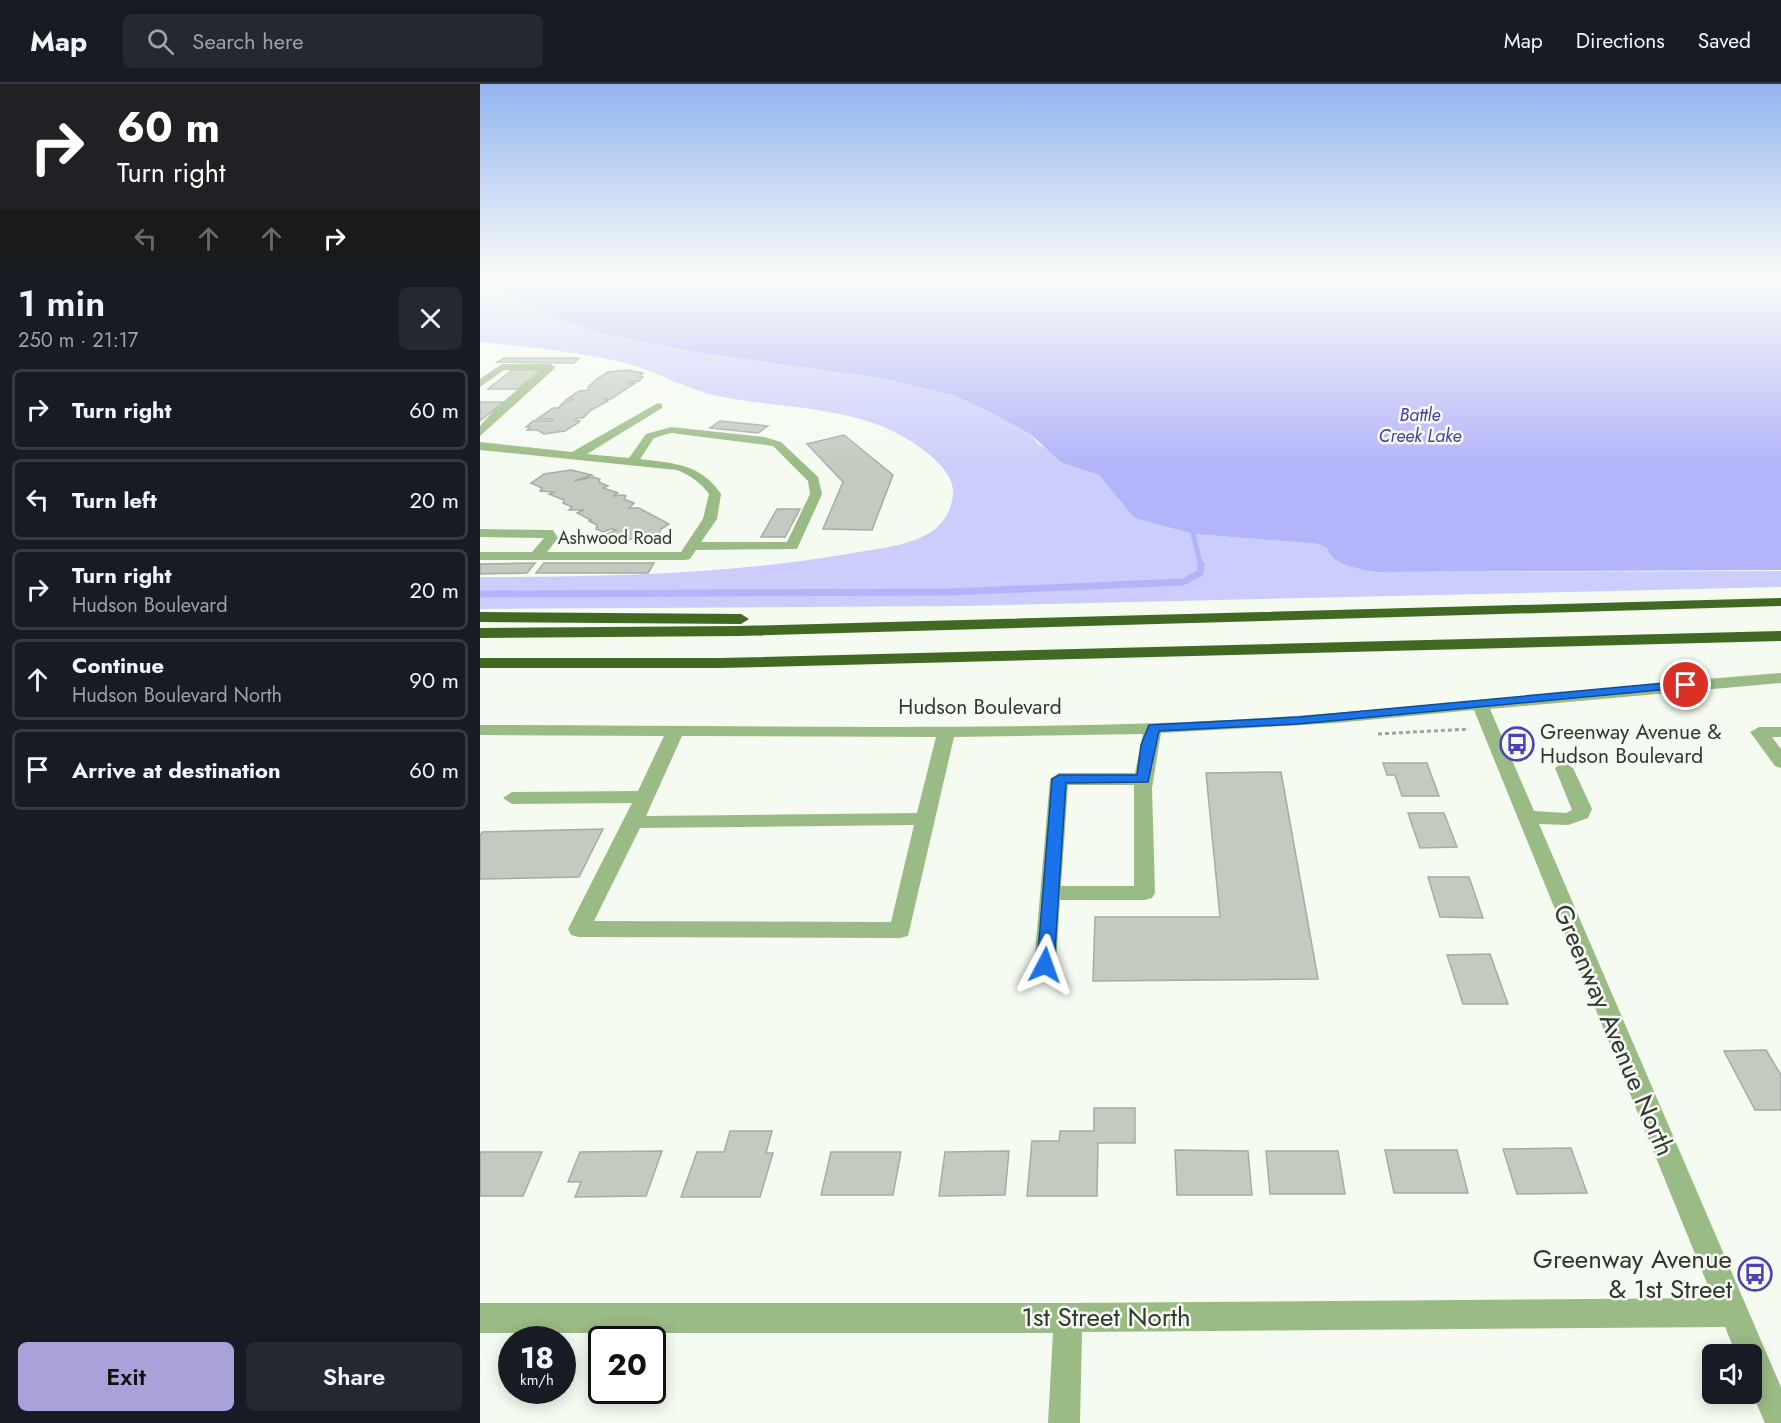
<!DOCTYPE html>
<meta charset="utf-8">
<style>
body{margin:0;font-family:Jost,sans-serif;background:#242831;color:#f1f3f6;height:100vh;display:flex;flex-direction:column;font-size:22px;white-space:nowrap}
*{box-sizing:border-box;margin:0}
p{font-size:20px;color:#9ea1a6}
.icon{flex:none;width:33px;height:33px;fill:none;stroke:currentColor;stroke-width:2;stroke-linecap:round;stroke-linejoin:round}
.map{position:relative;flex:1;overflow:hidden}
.sheet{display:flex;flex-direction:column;background:#171b24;width:480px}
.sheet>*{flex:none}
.top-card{background:#202124;color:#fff;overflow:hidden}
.tools{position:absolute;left:1222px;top:1260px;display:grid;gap:12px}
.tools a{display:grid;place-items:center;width:60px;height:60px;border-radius:9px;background:#171b24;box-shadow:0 3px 15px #0003;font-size:30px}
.speed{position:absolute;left:18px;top:1242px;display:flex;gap:12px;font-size:30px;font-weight:700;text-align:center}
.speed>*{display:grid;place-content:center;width:78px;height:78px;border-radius:50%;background:#171b24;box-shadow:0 3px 15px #0003;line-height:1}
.speed small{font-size:15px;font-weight:400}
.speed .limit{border:3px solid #111;border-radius:9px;background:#fff;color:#111}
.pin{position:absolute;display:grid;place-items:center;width:51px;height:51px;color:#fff;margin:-26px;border:3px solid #fff;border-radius:50%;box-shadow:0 2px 6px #0007}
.me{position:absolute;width:66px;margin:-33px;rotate:4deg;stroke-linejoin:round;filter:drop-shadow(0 0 4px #0008)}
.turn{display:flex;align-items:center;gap:21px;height:126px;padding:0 18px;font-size:27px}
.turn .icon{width:78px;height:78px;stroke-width:2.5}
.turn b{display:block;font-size:42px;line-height:51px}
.lanes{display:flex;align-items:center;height:57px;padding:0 18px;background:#0003;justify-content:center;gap:30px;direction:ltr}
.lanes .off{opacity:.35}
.round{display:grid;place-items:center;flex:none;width:63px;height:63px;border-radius:9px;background:#242831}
.head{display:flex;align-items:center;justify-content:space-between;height:102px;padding:0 18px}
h1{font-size:36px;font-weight:600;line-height:45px}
.primary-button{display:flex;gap:12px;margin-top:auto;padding:12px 18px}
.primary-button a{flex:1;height:69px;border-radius:9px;background:#a9a2da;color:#111;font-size:24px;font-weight:600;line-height:69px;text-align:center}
.primary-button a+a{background:#242831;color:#f1f3f6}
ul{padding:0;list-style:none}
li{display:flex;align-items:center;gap:18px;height:81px;margin:0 12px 9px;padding:0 6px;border:3px solid #363941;border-radius:9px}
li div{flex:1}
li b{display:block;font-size:22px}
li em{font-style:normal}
header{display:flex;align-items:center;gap:36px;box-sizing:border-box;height:84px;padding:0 30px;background:#171b24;border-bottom:2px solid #363941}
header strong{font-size:28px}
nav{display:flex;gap:33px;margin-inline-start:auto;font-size:21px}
.search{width:420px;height:54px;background:#242831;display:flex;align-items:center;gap:15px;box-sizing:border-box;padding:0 21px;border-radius:9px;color:#9ea1a6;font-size:22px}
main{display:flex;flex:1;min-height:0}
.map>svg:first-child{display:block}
.green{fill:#cbcdfc}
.water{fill:#b3b4fa}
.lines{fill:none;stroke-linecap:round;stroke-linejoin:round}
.stream-far1{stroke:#b3b4fa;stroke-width:5}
.stream{stroke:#b3b4fa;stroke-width:7}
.building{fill:#c3cac0;stroke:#a6aca2;stroke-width:1.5}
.path{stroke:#9fa49c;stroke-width:3;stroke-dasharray:4 3;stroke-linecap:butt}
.minor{fill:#9abb85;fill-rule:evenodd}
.highway{fill:#426921;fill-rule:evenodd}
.route{fill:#1a73e8;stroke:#114b97;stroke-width:1.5}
.labels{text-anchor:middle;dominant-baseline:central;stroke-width:5;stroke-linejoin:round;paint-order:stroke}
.far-water-label{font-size:18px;font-style:italic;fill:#483c9f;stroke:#f5fbf1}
.far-street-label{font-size:18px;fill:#333631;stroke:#f5fbf1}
.street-label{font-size:21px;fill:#333631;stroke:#f5fbf1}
.poi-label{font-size:21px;fill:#333631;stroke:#f5fbf1;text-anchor:start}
.near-street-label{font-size:26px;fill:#333631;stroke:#f5fbf1}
.near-poi-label{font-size:26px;fill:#333631;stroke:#f5fbf1;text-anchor:end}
</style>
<header>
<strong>Map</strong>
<div class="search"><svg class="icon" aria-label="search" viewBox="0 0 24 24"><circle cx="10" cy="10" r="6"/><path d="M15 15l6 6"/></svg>Search here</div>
<nav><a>Map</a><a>Directions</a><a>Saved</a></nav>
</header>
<main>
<section class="sheet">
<div class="top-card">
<div class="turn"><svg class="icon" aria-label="right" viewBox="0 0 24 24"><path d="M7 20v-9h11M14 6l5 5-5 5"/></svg><div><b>60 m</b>Turn right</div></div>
<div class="lanes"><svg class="icon off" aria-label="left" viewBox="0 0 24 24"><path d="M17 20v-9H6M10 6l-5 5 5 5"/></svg><svg class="icon off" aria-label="ahead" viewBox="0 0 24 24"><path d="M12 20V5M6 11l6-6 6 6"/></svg><svg class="icon off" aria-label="ahead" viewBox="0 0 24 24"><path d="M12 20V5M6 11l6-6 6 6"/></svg><svg class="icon" aria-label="right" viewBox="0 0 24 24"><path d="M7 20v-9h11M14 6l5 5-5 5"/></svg></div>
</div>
<div class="head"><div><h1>1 min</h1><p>250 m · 21:17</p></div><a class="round"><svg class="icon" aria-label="close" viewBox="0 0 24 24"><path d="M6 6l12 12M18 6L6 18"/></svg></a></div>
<ul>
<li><svg class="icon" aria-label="right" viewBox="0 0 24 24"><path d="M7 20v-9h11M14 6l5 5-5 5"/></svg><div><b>Turn right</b></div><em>60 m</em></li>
<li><svg class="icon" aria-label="left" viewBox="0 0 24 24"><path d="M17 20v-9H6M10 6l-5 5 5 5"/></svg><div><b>Turn left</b></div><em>20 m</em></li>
<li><svg class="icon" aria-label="right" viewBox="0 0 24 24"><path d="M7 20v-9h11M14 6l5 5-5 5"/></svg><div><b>Turn right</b><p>Hudson Boulevard</p></div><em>20 m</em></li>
<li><svg class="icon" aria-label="ahead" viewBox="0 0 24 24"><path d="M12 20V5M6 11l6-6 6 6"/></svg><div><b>Continue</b><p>Hudson Boulevard North</p></div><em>90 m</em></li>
<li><svg class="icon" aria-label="arrive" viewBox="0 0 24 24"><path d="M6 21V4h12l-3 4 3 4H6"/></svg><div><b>Arrive at destination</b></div><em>60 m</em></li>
</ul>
<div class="primary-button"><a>Exit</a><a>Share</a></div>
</section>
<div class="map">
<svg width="1301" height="1339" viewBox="0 0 1301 1339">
<rect width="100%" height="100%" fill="#f5fbf1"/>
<path class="green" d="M0,194H16V200L19,204L77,234L124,250L215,268L400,294L473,311L510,328L550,350L558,360L597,382L619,391L654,434L713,450L839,460L847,464L858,477L897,488L1301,487V503L483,522L0,525V493C123,493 246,491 367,470C394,465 427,463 451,448C464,440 472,425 473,410C474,394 462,382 451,372C388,318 310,328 233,311C204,304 180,289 152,281C102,268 50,263 0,258Z"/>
<path class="water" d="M16,194H1301V486L897,488C881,485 853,482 847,464L839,460L713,450L654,434L619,391L581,378L550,350L510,328L473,311L400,294L215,268L124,250L77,234L19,204L16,200Z"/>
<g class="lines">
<path class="stream-far1" d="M713,450L721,483"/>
<path class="stream" d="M0,510L471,508L703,498L720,489L721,481"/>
</g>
<path class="building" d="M24,274H99L94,279L17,278Z
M32,286H62L38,305H8Z
M147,286L163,289L160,292L163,293L159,297H150L148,299H155L131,315H124L128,317L111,326L103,334H97L95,336L100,337L98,339L85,347L64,350L57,346H47L50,343H46L53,337H72L73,335H57L73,324H78L85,317H91L93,315H87L99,307L109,306L108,303L117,295L128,288Z
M0,318H23L0,337Z
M240,337L288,342L278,349L230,344Z
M364,351L413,391L392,446L343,445L363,398L327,360Z
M91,386L112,391L94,397L113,393L120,395L119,398L128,402L123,404L138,409L133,412L143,411L146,412L144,415L154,419L149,424H159L189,440L181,445L178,451L158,452L147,457L132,454L125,451L136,446L131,445L123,448L116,445L117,441L109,437L111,436L97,429L104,426H89L92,423L83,419L84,416L69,410L75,408L60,407L62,404L51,399L64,390Z
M297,425H320L305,453H281Z
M55,479L47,489L0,490V480Z
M64,479H174L168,489H56Z
M903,679H947L959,712H922L915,691H907Z
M801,688L838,895L613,897L615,833H740L726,689Z
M928,729H964L977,763L940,764Z
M123,745L99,793L0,795V752L2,748Z
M948,793H989L1003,834L960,833Z
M1010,870L1028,920H983L967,871Z
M1286,966L1301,991V1026H1275L1244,967Z
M614,1024H655V1059H618L617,1112H547L552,1057H579L580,1047H614Z
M250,1047H292L286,1069H293L280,1113H201L217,1068H244Z
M1091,1064L1107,1109L1037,1110L1023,1065Z
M695,1066L768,1067L772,1111H697Z
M905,1066H977L988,1109H914Z
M182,1067L166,1112L95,1113L101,1098H88L100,1068Z
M529,1067L525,1111L459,1112L465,1068Z
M786,1067H858L865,1110H790Z
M0,1068H62L43,1112H0Z
M351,1068H421L413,1111H341Z"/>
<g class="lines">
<path class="path" d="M898,650L989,645"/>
<path class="minor" d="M70,280L75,283L74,285L0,352V342L15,325L60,286H24L0,303V295L22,280Z
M178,319L182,320V324L107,370L149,374L166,350L191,343L284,353L301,358L338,393L342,410L317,465L216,466L210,475L205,476H0V468H52L64,454L0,453V445L73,446L78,454L67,468H201L223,435L229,410C220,398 211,392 197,386L0,366V358L92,368ZM191,349L293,362L328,397L330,410L307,458H221L237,435L241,410C221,380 194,379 160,375L174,354Z
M1301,589V599L1010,625L1054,727L1086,729L1092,726L1075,684L1084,678L1093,684L1112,725L1108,734L1088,741L1059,740L1301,1303V1339H1285L1272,1309V1270H1256L1245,1243L602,1248L600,1339H568L573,1249H0V1219H588L1233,1214L994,626L856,639L681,649L672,704L675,809L672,814L665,816H580L576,881L573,887L565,889L557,887L554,881L570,695L579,689H655L663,650L474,653L428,852L420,854L99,853L91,851L88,845L152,719L32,720L23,714L32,708L158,707L184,652L0,651V641C236,641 471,647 707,638C905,630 1103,604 1301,589ZM202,652L456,653L437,729L166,732ZM588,701H654V802H581ZM434,741L411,838L114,837L160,744Z
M1279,643H1301V653H1292L1301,665V684L1295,682L1270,648Z"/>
<path class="highway" d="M1301,514V522L259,552L0,554V544L259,542Z
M0,528L261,530L269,535L261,540L0,538Z
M1301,547V557L240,584H0V574H240Z"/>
</g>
<linearGradient id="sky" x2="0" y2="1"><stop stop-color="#93b4ef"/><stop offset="0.51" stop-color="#fafdf9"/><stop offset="1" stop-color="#fafdf9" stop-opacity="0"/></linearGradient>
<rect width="1301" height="382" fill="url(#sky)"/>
<path class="route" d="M1206,597L1213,601L1211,603L819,640L679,647L668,698L586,699L574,881L565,887L557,881L572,695L579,691H657L661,661L669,641L819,633Z"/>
<defs>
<g id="bus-ring" transform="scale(1.725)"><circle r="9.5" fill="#f5fbf1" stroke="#5040b7" stroke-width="1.5"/><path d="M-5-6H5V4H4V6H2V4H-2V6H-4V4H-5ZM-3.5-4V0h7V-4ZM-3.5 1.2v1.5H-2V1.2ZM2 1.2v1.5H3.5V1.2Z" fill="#5040b7"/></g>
</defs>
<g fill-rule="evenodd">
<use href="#bus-ring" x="1037" y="660"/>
<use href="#bus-ring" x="1275" y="1190"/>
</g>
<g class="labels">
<g class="far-water-label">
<text x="940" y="331">Battle<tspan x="940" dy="21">Creek Lake</tspan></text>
</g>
<g class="far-street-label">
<text x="135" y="454">Ashwood Road</text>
</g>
<g class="street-label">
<text x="500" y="623">Hudson Boulevard</text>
</g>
<g class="poi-label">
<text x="1060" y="648">Greenway Avenue &amp;<tspan x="1060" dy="24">Hudson Boulevard</tspan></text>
</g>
<g class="near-street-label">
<text transform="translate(1134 946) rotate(67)">Greenway Avenue North</text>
<text x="626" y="1233">1st Street North</text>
</g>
<g class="near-poi-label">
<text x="1252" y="1175">Greenway Avenue<tspan x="1252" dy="30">&amp; 1st Street</tspan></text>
</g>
</g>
</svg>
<div class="tools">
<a><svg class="icon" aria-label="sound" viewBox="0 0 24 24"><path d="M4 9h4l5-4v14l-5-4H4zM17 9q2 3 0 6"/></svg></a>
</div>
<div class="speed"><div>18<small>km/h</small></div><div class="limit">20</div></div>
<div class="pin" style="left:1206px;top:601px;background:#d93025"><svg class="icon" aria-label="arrive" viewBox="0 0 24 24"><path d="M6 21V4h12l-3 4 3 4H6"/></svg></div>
<svg class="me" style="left:565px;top:881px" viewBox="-20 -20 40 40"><path d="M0-17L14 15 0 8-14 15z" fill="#1a73e8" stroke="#fff" stroke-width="4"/></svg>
</div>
</main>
